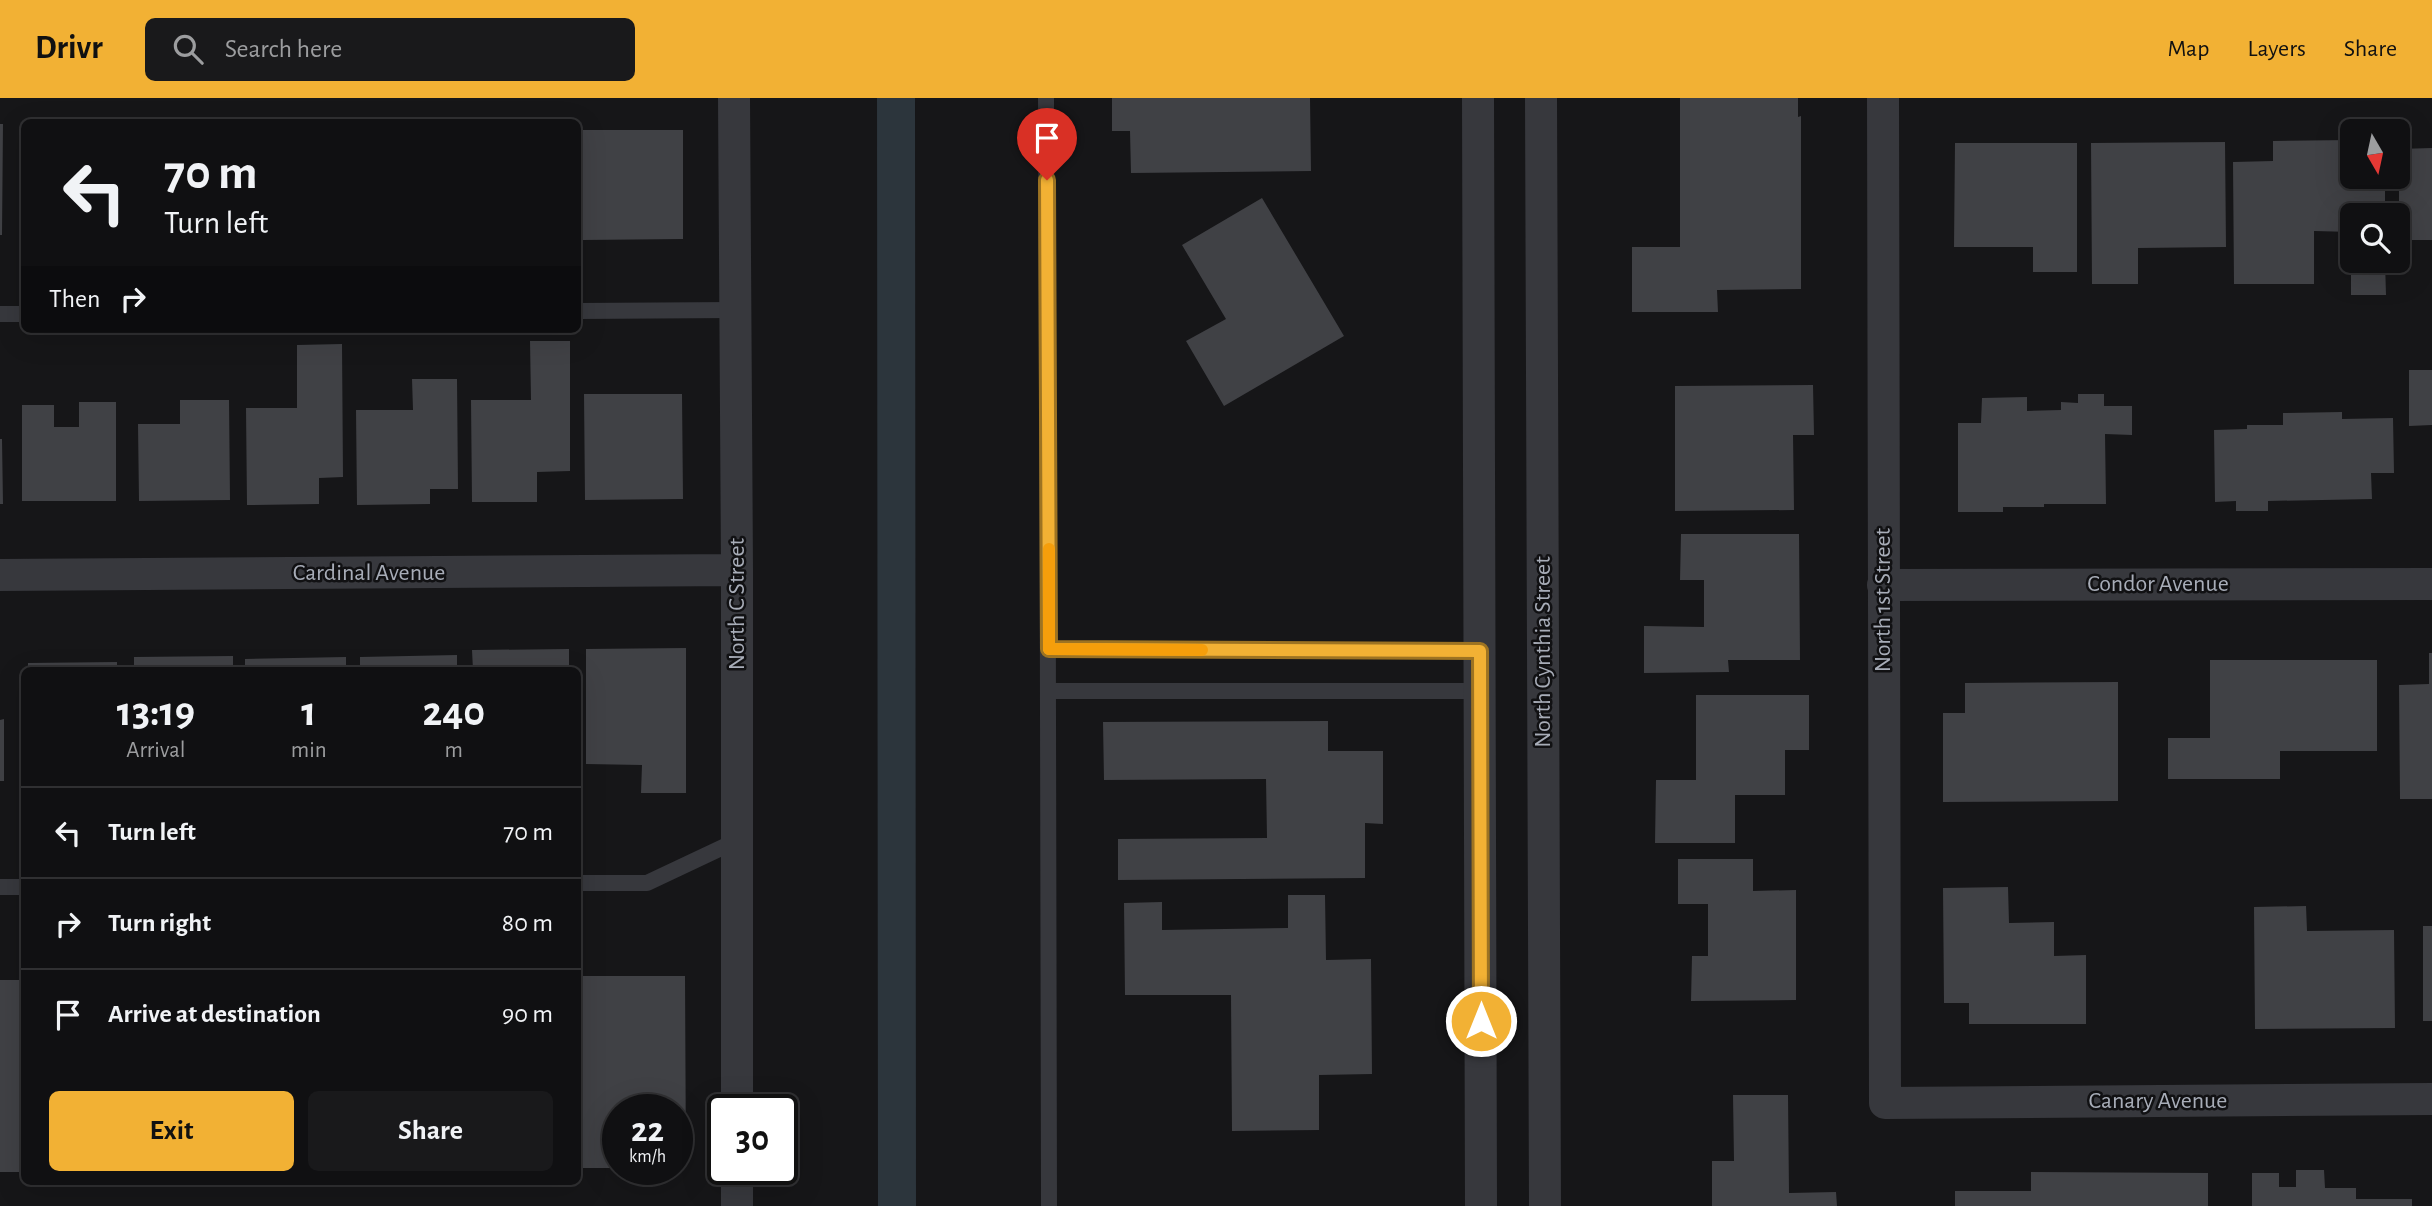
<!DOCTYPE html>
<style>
body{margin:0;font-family:"Alegreya Sans",sans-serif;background:#19191b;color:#f1f3f6;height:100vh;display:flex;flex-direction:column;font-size:26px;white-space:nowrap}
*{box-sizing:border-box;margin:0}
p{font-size:23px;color:#9c9d9f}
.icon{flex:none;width:38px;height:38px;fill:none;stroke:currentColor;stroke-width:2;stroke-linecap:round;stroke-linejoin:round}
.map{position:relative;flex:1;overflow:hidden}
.sheet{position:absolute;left:21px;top:569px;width:560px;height:518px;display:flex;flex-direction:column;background:#101012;border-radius:10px;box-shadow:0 7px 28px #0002,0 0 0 2px #303032}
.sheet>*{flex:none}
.top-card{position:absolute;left:21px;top:21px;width:560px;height:214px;border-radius:10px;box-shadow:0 7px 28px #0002,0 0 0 2px #303032;background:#101012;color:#f1f3f6;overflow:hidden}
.needle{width:46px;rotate:171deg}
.controls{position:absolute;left:2340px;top:21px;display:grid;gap:14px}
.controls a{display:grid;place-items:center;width:70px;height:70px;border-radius:10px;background:#101012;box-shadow:0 7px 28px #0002,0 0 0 2px #303032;font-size:35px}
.speed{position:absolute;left:602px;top:996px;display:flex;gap:14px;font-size:35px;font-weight:700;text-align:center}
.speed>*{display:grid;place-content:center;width:91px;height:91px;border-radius:50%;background:#101012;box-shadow:0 7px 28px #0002,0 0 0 2px #303032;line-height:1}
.speed small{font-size:18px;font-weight:400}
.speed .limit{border:4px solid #111;border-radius:10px;background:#fff;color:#111}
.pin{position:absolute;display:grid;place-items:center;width:60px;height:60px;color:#fff;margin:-72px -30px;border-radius:50% 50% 50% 0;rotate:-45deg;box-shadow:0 0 7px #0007}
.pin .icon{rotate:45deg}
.me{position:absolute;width:77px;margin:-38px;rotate:0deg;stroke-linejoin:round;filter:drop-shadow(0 0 5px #0008)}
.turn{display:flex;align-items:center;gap:24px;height:147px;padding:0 28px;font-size:32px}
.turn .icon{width:91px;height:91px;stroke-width:2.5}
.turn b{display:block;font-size:49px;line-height:60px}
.then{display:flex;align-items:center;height:66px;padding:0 28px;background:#0003;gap:14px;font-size:26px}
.eta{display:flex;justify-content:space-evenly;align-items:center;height:119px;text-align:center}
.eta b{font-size:42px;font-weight:700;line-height:49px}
.action{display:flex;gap:14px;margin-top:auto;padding:14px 28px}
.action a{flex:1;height:80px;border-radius:10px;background:#f2b134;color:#111;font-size:28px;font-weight:700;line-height:80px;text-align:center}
.action a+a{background:#19191b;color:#f1f3f6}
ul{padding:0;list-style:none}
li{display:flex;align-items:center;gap:21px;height:91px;padding:0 28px;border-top:2px solid #303032}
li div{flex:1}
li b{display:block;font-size:26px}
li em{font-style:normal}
header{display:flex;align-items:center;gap:42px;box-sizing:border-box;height:98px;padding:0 35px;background:#f2b134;color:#111}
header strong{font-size:33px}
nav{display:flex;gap:38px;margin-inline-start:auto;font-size:24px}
.search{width:490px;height:63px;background:#19191b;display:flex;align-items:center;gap:18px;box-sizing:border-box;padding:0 24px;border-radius:10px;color:#9c9d9f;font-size:26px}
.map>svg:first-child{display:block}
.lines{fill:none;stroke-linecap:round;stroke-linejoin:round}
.canal{stroke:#2c353c;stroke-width:38}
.building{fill:#404145}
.lane{stroke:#37383d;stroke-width:16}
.street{stroke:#37383d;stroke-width:32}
.route-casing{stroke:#9d7322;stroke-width:18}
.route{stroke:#f2b134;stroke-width:12}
.slow{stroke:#f59e0b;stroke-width:12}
.labels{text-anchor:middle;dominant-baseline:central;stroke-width:5;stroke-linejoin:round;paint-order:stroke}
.street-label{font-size:24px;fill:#a8adb8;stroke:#111113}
</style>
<header>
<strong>Drivr</strong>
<div class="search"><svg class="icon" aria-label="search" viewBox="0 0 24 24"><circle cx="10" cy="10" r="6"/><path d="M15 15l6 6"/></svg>Search here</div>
<nav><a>Map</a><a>Layers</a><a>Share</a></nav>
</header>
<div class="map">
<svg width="2432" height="1108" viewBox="0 0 2432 1108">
<rect width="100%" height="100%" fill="#161618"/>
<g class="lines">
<path class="canal" d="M896,0L897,1108"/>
</g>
<path class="building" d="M1112,0H1310L1311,73L1131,75L1130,33H1112Z
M1680,0H1798V19L1801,18V191L1717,192L1718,214H1632V149H1680Z
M570,20V24H469V21Z
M0,26H3L2,137H0Z
M21,29H24V174H20Z
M583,32H683V141L582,142Z
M2352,42V79H2385V117H2352V134L2314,133V186H2234L2233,64L2273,63V43Z
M2225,44L2226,149L2138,150V186H2092L2091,45Z
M1955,45H2077V174H2033V149H1954Z
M2432,50V142H2399V51Z
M1262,100L1344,238L1224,308L1186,243L1226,221L1182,147Z
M2351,163H2385L2386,197H2351Z
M530,243H570V373L537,374V404H472L471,302H531Z
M342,246L343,379L319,380V406L247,407L246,310H297V247Z
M2409,272H2432V327L2409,328Z
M412,281H457L458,391H430V406L357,407L356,312H413Z
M1813,287L1814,337H1793L1794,412L1675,413V288Z
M584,296H682L683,401L585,402Z
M2078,296H2104V308H2132V337L2105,336L2106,406H2044V409H2003V414H1958V325H1981L1982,300L2027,299V313L2061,312V304L2078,305Z
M180,302H229L230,402L139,403L138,326H180Z
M79,304H116V403H22V307H54V329H79Z
M2342,314V321L2393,320L2394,375H2371L2372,401L2268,403V413H2236V403L2215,404L2214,332L2247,331V327H2283V315Z
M0,341H2L3,406H0Z
M1681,436H1799L1800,562H1728L1729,574L1644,575V528L1704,529V482H1680Z
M686,550V695H641L642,667L586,666V551Z
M569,551V572H473L472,552Z
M2429,555H2432V701H2400L2399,587L2429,586Z
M457,557V572H360V559Z
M233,558V572H134V559Z
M346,559V572H245V561Z
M2210,562H2377V653H2280V681H2168V640H2210Z
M117,564V572H28V565Z
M2118,584V703L1943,704V615H1965V585Z
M1696,597H1809V652H1785V697H1735V745H1655L1656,682H1696Z
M4,621V683H0V622Z
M1328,623V653H1383V726L1365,725V780L1118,782V741L1267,740L1266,681L1104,682L1103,624Z
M1678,761H1753V793L1796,792V902L1691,903L1692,858H1708V806H1678Z
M2008,789L2009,825L2054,824V858L2086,857V926H1969V905H1944L1943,790Z
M1288,797H1325L1326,862L1371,861L1372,976L1319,977V1032L1232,1033L1231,897H1125L1124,805L1162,804V832L1288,830Z
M2306,808L2307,833L2394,832L2395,930L2255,931L2254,809Z
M2423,828H2432V923H2423Z
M578,878H685L686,1069H677V1012H618V1070H578Z
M0,882H24V1074H0Z
M1733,997H1788L1789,1095L1836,1094L1837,1108H1712V1063H1734Z
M2296,1072H2324L2325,1090H2356V1101H2412V1108H2252V1075H2279V1089H2296Z
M2031,1074L2208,1075V1108H1955V1093H2031Z"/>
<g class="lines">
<path class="lane" d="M1046,0C1049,369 1047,739 1049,1108
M578,213L734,212
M0,216H24
M1049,551L1480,553
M1048,593H1481
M578,785H647L736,743
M0,789H24"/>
<path class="street" d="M734,0L737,472V1012
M1478,0L1481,1108
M1541,0L1545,1108
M1883,0L1885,1005L2432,1001
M0,477L737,472
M1883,487L2432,486
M737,1071V1108"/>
</g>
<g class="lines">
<g class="route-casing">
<path id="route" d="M1047,82L1049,551L1480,553L1481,923"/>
</g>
<use href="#route" class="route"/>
<path class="slow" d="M1049,451V551L1202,552"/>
</g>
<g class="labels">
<g class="street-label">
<text x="369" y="475">Cardinal Avenue</text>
<text x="2158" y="486">Condor Avenue</text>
<text transform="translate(1883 502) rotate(-90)">North 1st Street</text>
<text transform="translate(737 506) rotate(-90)">North C Street</text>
<text transform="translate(1543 554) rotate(-90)">North Cynthia Street</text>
<text x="2158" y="1003">Canary Avenue</text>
</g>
</g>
</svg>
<div class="controls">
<a><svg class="needle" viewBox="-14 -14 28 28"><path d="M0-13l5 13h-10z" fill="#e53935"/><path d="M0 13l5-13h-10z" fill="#9c9d9f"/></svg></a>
<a><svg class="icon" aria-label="search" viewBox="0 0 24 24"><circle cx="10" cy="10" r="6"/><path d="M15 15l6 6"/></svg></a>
</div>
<div class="speed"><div>22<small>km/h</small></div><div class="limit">30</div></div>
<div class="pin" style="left:1047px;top:82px;background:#d93025"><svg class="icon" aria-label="arrive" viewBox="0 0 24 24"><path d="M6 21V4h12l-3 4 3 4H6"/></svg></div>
<svg class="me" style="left:1481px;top:923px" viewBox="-20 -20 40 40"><circle r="17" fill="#f2b134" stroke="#fff" stroke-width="3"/><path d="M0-11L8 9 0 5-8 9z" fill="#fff"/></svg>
<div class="top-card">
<div class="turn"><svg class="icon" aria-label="left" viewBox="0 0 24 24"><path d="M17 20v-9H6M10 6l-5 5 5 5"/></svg><div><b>70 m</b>Turn left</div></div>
<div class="then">Then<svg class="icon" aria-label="right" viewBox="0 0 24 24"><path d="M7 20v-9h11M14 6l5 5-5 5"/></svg></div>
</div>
<section class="sheet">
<div class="eta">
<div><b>13:19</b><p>Arrival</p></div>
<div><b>1</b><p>min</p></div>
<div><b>240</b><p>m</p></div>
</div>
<ul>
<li><svg class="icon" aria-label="left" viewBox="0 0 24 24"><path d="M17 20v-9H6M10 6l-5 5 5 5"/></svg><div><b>Turn left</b></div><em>70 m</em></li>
<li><svg class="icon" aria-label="right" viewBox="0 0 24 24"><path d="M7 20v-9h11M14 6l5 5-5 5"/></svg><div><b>Turn right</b></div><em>80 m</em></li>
<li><svg class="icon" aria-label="arrive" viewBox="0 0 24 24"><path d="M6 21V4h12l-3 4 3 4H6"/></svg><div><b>Arrive at destination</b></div><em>90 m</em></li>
</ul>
<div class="action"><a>Exit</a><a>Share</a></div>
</section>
</div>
